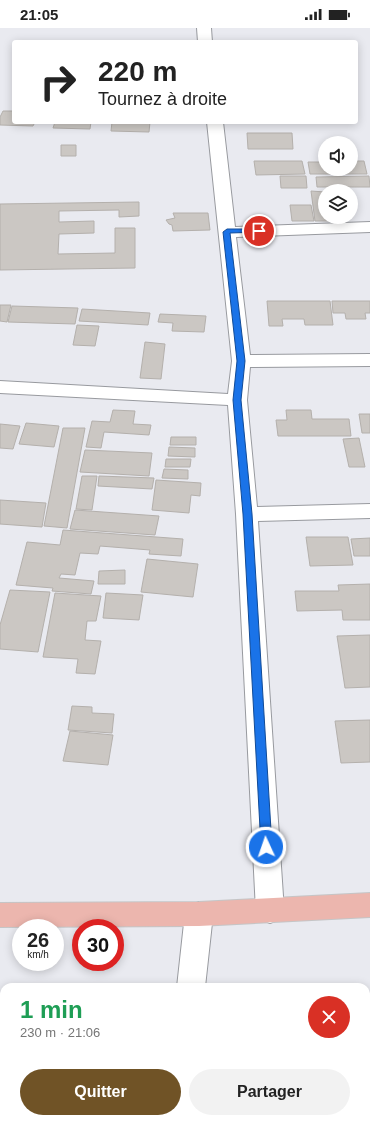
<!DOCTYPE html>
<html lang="fr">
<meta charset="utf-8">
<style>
body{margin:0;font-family:Helvetica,sans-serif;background:#f2f2f2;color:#222;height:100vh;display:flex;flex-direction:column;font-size:15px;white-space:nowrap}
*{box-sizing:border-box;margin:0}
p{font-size:13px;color:#767676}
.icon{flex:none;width:22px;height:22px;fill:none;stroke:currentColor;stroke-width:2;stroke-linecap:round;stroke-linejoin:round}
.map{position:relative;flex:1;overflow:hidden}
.side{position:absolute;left:0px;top:955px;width:370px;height:140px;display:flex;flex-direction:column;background:#fff;border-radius:12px 12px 0 0;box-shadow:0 2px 10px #0003}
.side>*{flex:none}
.hud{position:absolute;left:12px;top:12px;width:346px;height:84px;border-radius:4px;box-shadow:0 2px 10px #0003;background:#fff;color:#222;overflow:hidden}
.controls{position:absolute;left:318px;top:108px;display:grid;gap:8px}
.controls a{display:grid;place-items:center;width:40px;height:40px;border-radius:50%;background:#fff;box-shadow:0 2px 10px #0003;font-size:20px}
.speed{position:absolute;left:12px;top:891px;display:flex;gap:8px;font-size:20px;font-weight:700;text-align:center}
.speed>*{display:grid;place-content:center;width:52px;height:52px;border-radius:50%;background:#fff;box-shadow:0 2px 10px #0003;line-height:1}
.speed small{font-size:10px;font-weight:400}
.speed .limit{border:6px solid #d22;background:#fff;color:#111}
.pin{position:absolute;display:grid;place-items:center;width:34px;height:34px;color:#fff;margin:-17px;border:2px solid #fff;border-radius:50%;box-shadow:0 1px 4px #0007}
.me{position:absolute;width:44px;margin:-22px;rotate:357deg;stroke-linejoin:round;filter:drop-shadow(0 0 3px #0008)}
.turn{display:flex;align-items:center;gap:14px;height:84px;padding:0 20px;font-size:18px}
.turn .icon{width:52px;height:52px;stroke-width:2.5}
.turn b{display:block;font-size:28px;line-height:34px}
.round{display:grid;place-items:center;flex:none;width:42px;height:42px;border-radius:21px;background:#f2f2f2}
.headline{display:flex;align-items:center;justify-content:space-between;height:68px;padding:0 20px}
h1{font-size:24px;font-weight:700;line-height:30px;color:#1e9e55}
.button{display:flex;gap:8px;margin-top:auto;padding:8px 20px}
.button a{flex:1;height:46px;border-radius:24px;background:#705326;color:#fff;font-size:16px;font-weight:700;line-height:46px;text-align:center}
.button a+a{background:#f2f2f2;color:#222}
.status{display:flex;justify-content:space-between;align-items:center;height:28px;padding:0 20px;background:#fff;direction:ltr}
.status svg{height:11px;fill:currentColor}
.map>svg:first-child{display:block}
.building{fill:#cbc7c3;stroke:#b4b0ac}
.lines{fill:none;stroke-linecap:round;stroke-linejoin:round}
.minor-casing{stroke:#989a9f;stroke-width:2}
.major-casing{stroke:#c5c5c6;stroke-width:2}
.minor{fill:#fff;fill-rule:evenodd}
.major{fill:#ecb6ae;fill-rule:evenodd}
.route{fill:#1a73e8;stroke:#114b97}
</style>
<div class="status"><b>21:05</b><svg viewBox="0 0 49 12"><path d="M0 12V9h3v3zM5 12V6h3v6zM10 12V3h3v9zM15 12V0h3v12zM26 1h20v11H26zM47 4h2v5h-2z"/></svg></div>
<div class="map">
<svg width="370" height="1095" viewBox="0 0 370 1095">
<rect width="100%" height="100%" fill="#e9eaf0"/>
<path class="building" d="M3,83H14V94H35L33,98L0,97V89Z
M55,94H91L90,101L53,100Z
M112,94H150L149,104L111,103Z
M247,105H292L293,121H248Z
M61,117H76V128H61Z
M254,133H302L305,146L256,147Z
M351,133H364L367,146H310L308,134H325V141H351Z
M280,148H306L307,160H281Z
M369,148L370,159H317L316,149Z
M311,163L325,164V189H337V193H315Z
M139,174V188L119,189V182L59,183V194L94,193V205L59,206L58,226L115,225V200H135V240L0,242V176Z
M290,177H311L314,193H292Z
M173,185H208L210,202L173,203L172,197L169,196L166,192L175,190Z
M267,273H330L333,297H305L304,291H282L283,298H269Z
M332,273H370V285H365L366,291H346L345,285H333Z
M0,277H11L7,294L0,293Z
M12,278L78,280L75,296L8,294Z
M82,281L150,285L148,297L79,293Z
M160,286L206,288L204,304L172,303L173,295L158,294Z
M77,297L99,298L95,318L73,317Z
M145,314L165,316L161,351L140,350Z
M113,382L135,383L133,396L151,397L149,407L104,404L101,420L86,419L92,393L110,394Z
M286,382H311L312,391H349L351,408H278L276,392H287Z
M359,386H370V405H362Z
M26,395L59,398L54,419L19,416Z
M0,396L20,398L13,421L0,420Z
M63,400H85L67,500L44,498Z
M171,409H196V417H170Z
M359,410L365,439H349L343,411Z
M169,419L195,420V429L168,428Z
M85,422L152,425L149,448L80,444Z
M166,431H191L190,439H165Z
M164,441L188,442V451L162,450Z
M82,448H97L92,482L76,481Z
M99,448L154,450L152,461L98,458Z
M156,452L201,455L200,468L191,467L189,485L152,482Z
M0,472L46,475L42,499L0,496Z
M75,482L159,488L155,507L70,501Z
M63,502L183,511L181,528L149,526L150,522L100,518L98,526L80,525L75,547L61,546L59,550L94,553L91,566L52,563L53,560L16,557L27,514L60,517Z
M306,509H348L353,537L310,538Z
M370,510V528H354L351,511Z
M147,531L198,536L193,569L141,564Z
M125,542V556H98L99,543Z
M370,556V592H343L342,582L297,583L295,563H339L338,557Z
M10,562L50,564L38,624L0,621V597Z
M55,565L101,568L96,593H87L85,612L101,613L95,646L76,645L78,631L43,629Z
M106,565L143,567L139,592L103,590Z
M370,607V659L345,660L337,608Z
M72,678L92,679V685L114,686L112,705L68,702Z
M370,692V734L341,735L335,693Z
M70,703L113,707L108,737L63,733Z
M369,1073H370V1095H368Z"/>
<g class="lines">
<g class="minor-casing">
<path id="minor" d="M197,0H211L212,14H198Z
M207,94H223L235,199L370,194V204L236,209L250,327L370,326V338L250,339L247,372L257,479L370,476V490L258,493L284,883L280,891L270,895L260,891L256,883L236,486L228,377L0,365V353L228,366L232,333Z
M199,874L209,878L213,886L205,959H177L185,886L189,878Z
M161,1091H191V1095H161Z"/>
</g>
<g class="major-casing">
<path id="major" d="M370,865V889L199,898L0,899V875L199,874Z"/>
</g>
<use href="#minor" class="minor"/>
<use href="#major" class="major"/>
</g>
<path class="route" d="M259,201L262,203L261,204L230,205L245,333L241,372L252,486L272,819L270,823H262L261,819L243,486L233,372L237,333L223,204L227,201Z"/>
</svg>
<div class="controls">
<a><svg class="icon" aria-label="sound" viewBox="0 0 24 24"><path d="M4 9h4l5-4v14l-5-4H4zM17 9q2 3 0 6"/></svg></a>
<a><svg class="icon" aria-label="layers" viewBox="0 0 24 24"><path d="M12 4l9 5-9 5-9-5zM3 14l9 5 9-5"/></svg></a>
</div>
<div class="speed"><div>26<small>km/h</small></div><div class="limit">30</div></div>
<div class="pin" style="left:259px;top:203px;background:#d93025"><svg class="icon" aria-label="arrive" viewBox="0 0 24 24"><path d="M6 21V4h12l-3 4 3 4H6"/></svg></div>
<svg class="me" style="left:266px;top:819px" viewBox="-20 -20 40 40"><circle r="17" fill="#1a73e8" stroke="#fff" stroke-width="3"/><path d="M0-11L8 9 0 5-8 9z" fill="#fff"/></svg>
<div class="hud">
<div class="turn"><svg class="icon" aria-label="right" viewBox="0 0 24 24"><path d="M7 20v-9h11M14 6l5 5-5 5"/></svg><div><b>220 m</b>Tournez à droite</div></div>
</div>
<section class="side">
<div class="headline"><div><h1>1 min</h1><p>230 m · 21:06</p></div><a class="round" style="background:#d93025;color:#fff"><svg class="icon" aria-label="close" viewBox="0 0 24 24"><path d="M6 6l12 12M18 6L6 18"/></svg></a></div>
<div class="button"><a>Quitter</a><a>Partager</a></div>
</section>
</div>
